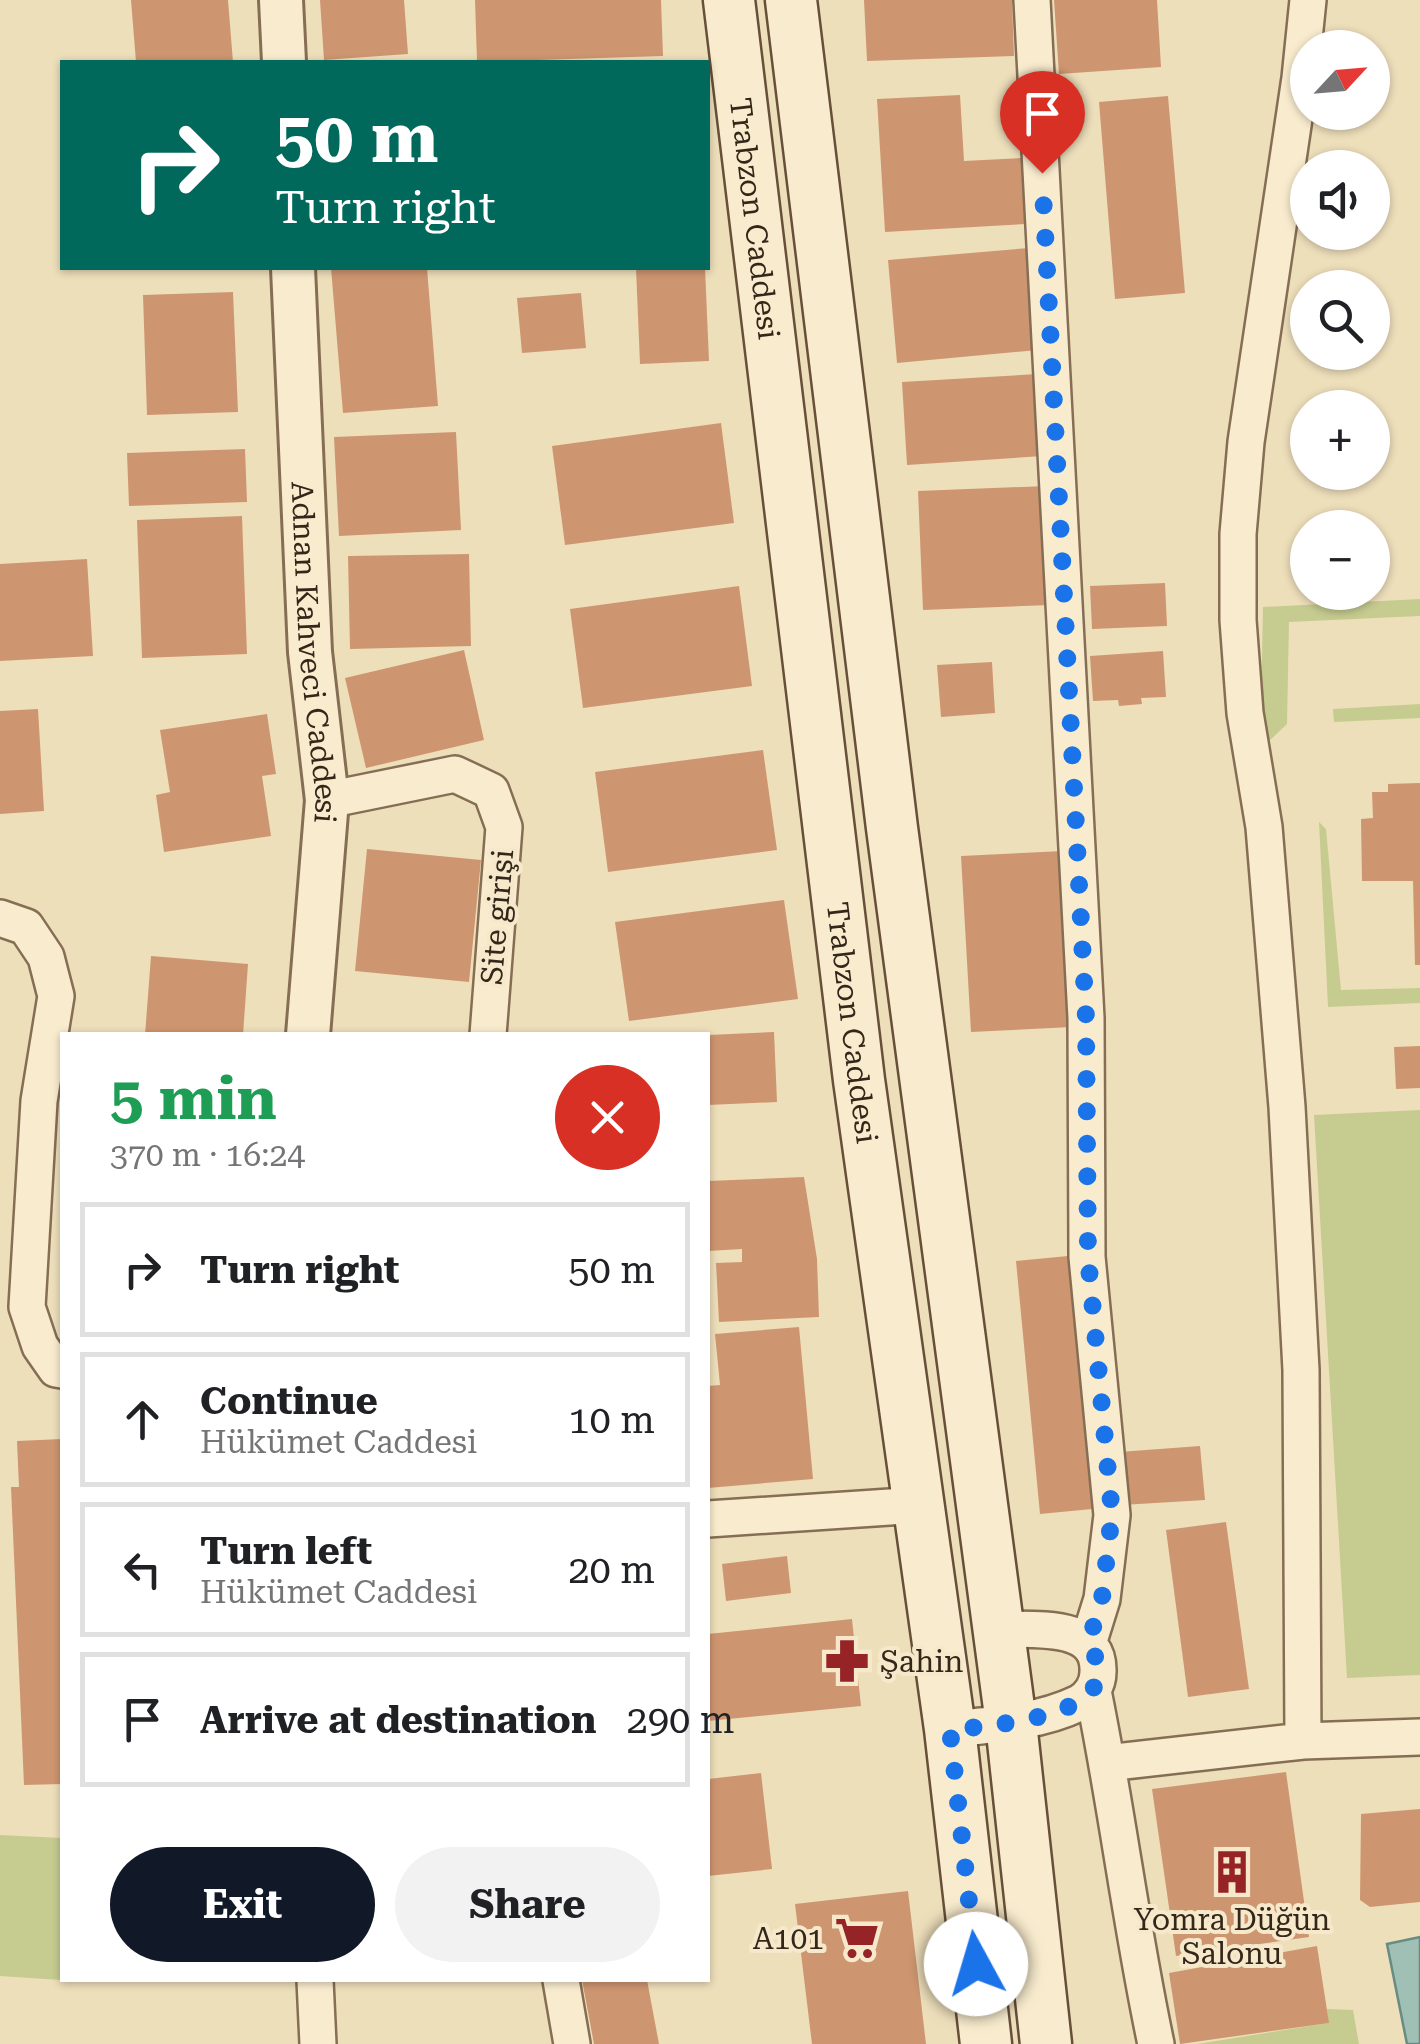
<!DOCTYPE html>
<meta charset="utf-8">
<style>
body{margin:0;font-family:"Roboto Serif",serif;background:#f2f2f2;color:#202124;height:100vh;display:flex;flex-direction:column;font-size:38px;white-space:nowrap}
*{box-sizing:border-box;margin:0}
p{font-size:32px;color:#757577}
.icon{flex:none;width:55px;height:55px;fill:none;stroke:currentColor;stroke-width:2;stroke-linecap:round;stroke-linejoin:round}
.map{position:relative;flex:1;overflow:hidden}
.side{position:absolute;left:60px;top:1032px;width:650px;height:950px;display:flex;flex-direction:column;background:#fff;border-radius:0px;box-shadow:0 2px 8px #0004}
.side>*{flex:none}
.guide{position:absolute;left:60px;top:60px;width:650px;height:210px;border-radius:0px;box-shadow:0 2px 8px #0004;background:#00695c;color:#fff;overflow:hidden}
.needle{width:65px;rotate:64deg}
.fabs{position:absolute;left:1290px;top:30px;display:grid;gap:20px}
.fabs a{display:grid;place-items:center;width:100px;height:100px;border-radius:50%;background:#fff;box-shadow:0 2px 8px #0004;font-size:50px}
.pin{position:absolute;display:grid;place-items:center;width:85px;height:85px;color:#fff;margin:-102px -42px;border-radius:50% 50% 50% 0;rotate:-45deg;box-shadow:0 0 10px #0007}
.pin .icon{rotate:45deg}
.me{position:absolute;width:110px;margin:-55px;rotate:354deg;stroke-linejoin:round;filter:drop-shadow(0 0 8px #0008)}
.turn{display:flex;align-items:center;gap:35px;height:210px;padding:0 50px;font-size:45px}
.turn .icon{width:130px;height:130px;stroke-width:2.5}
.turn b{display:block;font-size:70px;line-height:85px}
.round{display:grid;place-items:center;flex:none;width:105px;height:105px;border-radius:52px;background:#f2f2f2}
.summary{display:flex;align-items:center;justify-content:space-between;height:170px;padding:0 50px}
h1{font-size:60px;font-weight:700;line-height:75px;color:#1e9e55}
.primary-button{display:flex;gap:20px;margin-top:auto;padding:20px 50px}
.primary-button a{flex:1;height:115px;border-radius:60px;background:#111827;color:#fff;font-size:40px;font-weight:700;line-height:115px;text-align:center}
.primary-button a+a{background:#f2f2f2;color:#202124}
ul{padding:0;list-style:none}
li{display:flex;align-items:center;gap:30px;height:135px;margin:0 20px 15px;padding:0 30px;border:5px solid #e0e0e0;border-radius:0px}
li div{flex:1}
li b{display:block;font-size:38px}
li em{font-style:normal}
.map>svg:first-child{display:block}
.green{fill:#c6cc90}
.water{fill:#a0bfb5;stroke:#678c83;stroke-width:2.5}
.building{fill:#ce9670}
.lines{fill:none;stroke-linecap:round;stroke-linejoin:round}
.minor-casing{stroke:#866e55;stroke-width:40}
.tertiary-casing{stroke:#866e55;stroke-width:48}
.secondary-casing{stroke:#674f39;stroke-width:55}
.minor{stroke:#f9ecce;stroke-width:35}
.tertiary{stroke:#f9ecce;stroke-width:42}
.secondary{stroke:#f9ecce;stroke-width:50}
.route{stroke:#1a73e8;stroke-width:18;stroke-dasharray:0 32.4}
.labels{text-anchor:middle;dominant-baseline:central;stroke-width:8;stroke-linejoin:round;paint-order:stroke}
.street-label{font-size:30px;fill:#34271a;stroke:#f6e9cb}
.poi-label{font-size:30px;fill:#34271a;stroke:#f6e9cb;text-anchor:start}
</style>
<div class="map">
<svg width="1420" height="2044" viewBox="0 0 1420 2044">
<rect width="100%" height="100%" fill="#eedfbb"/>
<path class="green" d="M1420,599V616L1289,622L1287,724L1265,745L1261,712L1263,607Z
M1420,704V718L1334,722L1333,709Z
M1319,822L1326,829L1341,990L1420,988V1003L1328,1007Z
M1420,1110V1675L1347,1678L1314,1115Z
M0,1835L62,1838L61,1980L0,1976Z
M1327,2009L1353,2010L1359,2044H1197L1328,2023Z"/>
<path class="water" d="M1420,1937V2044H1407L1387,1944Z"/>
<path class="building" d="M131,0H228L233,62H136Z
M320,0H404L408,54L324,60Z
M475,0H661L663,56L477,62Z
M864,0H1012L1014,56L867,61Z
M1054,0H1157L1161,67L1059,74Z
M960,95L964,161L1021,158L1025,224L885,232L877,99Z
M1168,96L1185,293L1115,299L1099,102Z
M1029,248L1038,350L897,363L888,260Z
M331,268H427L438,406L343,413Z
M636,268H705L709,361L640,364Z
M233,292L238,412L147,415L143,295Z
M581,293L586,348L522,353L517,298Z
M1038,374L1043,456L907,465L902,382Z
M721,423L734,523L565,545L552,446Z
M456,432L461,530L339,536L334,437Z
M245,449L247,502L129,506L127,453Z
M1047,486L1051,605L923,610L918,491Z
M242,516L247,654L142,658L137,520Z
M469,554L471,646L350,649L348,556Z
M87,559L93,656L0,661V564Z
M1165,583L1167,626L1092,629L1090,586Z
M739,586L752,686L583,708L570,609Z
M464,650L484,740L366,768L345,678Z
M1163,651L1166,697L1141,698L1142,704L1119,706L1118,700L1093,701L1090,656Z
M992,662L995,713L941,717L937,665Z
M38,709L44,811L0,814V711Z
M267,714L276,774L262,776L271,836L164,852L156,795L170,792L160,730Z
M763,750L777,850L608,872L595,772Z
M1420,783V965H1415L1413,881H1362L1361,819L1373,818L1372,792H1388V784Z
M367,849L481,860L469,982L355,971Z
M1063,851L1072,1027L971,1032L961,856Z
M784,900L798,999L629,1021L615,922Z
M151,956L248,964L243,1035H145Z
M774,1032L777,1102L708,1105V1035Z
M1420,1046V1088L1396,1089L1394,1047Z
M804,1177L817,1259L819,1317L719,1322L716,1263L742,1262V1249L708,1251V1181Z
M1068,1256L1092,1509L1040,1514L1016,1261Z
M799,1327L813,1479L708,1488V1386L720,1385L715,1334Z
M62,1439V1784L24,1785L11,1487H19L17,1441Z
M1200,1446L1205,1500L1122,1505L1119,1452Z
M1226,1522L1249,1689L1188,1697L1166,1530Z
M787,1556L791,1593L726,1601L722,1564Z
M852,1619L861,1706L708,1721V1634Z
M1286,1772L1309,1937L1176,1956L1152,1789Z
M761,1773L772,1869L708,1876V1779Z
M1420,1809V1902L1370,1907L1360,1900L1361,1814Z
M908,1891L926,2044H812L795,1904Z
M1317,1946L1329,2023L1180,2044L1169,1973Z
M582,1980H647L659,2044H594Z"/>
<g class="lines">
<g class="minor-casing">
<path id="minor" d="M1032,0L1086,1018L1087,1257L1112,1515L1102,1599L1088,1644
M327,800L455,774L491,791L504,827L488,1035
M0,918L26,927L46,957L56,996L39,1101L27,1307L40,1346L56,1369L62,1370
M708,1519L920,1505
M1093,1691C1117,1808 1131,1927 1156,2044
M950,1729C993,1725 1040,1722 1079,1703C1090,1697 1098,1685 1098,1672C1100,1621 1032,1631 998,1629
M1303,1741L1301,1370L1287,1107L1264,827L1245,713L1238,620V534L1246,442L1300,78L1308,0
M1107,1763L1303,1741L1420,1737
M315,1980L318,2044
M561,1980L572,2044"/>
</g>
<g class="tertiary-casing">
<g id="tertiary">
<path d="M281,0L284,62"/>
<path id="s1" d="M293,268L310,652L327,800L308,1035"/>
</g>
</g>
<g class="secondary-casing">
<g id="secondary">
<path id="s2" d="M729,0L859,1080L950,1729L986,2044"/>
<path d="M791,0L892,828L1011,1723L1046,2044"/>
</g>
</g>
<use href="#minor" class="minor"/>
<use href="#tertiary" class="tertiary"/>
<use href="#secondary" class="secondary"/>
</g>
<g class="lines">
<path class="route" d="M976,1964L950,1730C991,1725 1139,1717 1088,1644L1102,1598L1112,1514L1088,1257L1086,1018L1042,173"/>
</g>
<defs>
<g id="pharmacy-bare" transform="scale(3.45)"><path d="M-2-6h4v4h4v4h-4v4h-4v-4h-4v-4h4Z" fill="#962426" stroke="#f6e9cb" stroke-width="2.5" paint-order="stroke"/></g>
<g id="building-bare" transform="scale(3.45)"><path d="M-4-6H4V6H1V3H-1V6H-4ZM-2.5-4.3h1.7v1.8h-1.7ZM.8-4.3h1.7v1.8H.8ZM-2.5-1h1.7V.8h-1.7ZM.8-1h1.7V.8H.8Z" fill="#962426" stroke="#f6e9cb" stroke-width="2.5" paint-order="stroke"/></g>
<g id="supermarket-bare" transform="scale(3.45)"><path d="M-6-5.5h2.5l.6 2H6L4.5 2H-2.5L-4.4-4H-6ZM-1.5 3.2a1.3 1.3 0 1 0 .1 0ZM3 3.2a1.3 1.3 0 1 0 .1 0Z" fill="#962426" stroke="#f6e9cb" stroke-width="2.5" paint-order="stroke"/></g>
</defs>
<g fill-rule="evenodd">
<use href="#pharmacy-bare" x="847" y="1661"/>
<use href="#building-bare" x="1232" y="1872"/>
<use href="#supermarket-bare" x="857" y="1938"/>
</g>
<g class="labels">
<g class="street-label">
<text stroke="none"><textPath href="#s2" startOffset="220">Trabzon Caddesi</textPath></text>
<text stroke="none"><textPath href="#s1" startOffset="385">Adnan Kahveci Caddesi</textPath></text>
<text transform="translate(497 917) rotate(-85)">Site girişi</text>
<text stroke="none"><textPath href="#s2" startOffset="1030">Trabzon Caddesi</textPath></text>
</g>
<g class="poi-label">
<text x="880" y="1661">Şahin</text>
<text x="1232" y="1919" text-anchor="middle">Yomra Düğün<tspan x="1232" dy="34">Salonu</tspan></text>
<text x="824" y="1938" text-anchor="end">A101</text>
</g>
</g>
</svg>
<div class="fabs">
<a><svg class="needle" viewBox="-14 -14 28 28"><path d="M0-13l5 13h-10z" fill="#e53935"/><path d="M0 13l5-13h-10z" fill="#757577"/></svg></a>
<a><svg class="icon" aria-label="sound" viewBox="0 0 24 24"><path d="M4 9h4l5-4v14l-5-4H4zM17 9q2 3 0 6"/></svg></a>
<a><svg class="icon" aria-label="search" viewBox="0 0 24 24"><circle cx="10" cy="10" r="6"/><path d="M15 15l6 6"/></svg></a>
<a>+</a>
<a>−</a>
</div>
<div class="pin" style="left:1042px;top:173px;background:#d93025"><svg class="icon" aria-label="arrive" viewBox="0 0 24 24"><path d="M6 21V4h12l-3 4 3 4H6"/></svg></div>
<svg class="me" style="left:976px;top:1964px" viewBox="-20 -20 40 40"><circle r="19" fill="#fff"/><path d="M0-13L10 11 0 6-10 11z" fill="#1a73e8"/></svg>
<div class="guide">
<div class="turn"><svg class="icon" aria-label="right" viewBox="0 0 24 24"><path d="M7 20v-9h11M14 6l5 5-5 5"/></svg><div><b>50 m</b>Turn right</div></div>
</div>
<section class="side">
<div class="summary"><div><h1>5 min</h1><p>370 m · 16:24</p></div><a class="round" style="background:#d93025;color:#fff"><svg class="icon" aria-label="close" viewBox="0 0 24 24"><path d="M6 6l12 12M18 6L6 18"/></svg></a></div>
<ul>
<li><svg class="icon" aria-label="right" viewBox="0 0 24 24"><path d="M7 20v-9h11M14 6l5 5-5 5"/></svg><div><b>Turn right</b></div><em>50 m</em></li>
<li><svg class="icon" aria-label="ahead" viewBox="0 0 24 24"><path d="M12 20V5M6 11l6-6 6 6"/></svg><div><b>Continue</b><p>Hükümet Caddesi</p></div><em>10 m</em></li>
<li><svg class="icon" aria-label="left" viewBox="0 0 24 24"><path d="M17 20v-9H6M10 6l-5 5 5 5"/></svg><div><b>Turn left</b><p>Hükümet Caddesi</p></div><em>20 m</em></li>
<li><svg class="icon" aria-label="arrive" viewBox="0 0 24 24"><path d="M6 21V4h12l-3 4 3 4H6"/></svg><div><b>Arrive at destination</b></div><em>290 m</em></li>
</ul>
<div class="primary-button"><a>Exit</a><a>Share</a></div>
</section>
</div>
